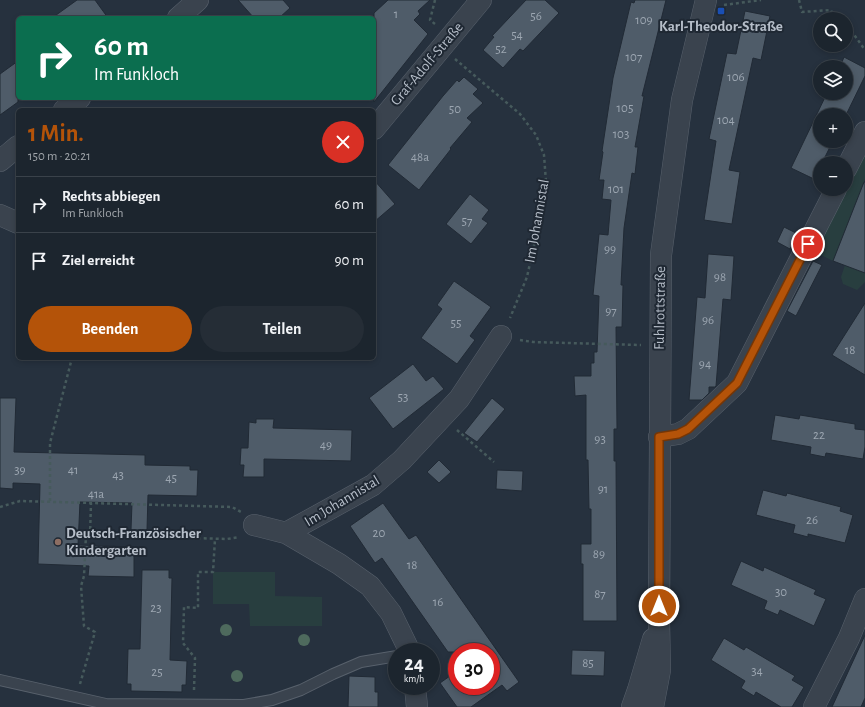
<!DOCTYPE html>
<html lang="de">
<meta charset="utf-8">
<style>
body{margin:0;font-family:"Alegreya Sans",sans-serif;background:#252d36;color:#f1f3f6;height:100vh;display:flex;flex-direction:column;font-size:15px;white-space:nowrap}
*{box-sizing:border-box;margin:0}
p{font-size:13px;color:#a0a5aa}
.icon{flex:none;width:22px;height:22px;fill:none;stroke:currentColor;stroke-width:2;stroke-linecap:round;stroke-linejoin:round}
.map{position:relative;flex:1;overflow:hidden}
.sheet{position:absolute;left:16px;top:108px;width:360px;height:252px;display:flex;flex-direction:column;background:#1c252e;border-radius:6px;box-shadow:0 2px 6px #0003,0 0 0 1px #3a424a}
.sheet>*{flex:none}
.banner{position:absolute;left:16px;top:16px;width:360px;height:84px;border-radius:6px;box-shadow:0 2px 6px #0003,0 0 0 1px #3a424a;background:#0b6e4f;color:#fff;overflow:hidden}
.buttons{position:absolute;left:813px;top:12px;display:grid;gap:8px}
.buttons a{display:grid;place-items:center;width:40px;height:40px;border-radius:50%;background:#1c252e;box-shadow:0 2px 6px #0003,0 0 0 1px #3a424a;font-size:20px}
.speed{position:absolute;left:388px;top:643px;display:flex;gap:8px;font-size:20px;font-weight:700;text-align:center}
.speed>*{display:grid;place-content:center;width:52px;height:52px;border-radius:50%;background:#1c252e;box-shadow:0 2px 6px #0003,0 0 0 1px #3a424a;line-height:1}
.speed small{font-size:10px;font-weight:400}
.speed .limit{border:6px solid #d22;background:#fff;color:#111}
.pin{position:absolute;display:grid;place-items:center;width:34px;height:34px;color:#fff;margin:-17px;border:2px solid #fff;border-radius:50%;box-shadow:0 1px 4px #0007}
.me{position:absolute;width:44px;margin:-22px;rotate:0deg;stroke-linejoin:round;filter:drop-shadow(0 0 3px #0008)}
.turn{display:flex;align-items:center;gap:14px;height:84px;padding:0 12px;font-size:18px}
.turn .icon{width:52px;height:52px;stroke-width:2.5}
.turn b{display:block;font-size:28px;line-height:34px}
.round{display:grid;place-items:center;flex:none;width:42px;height:42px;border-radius:21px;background:#252d36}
.summary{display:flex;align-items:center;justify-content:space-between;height:68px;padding:0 12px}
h1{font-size:24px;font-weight:700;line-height:30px;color:#b45309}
.primary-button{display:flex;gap:8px;margin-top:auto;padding:8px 12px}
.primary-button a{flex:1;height:46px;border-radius:24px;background:#b45309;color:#fff;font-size:16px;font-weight:700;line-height:46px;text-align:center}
.primary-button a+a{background:#252d36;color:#f1f3f6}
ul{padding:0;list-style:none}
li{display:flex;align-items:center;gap:12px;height:56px;padding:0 12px;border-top:1px solid #3a424a}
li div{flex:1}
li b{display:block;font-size:15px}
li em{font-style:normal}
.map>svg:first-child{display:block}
.green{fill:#283e3f}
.building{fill:#4f5c69;stroke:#212a35}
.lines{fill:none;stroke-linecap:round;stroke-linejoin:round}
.service-casing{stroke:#58616c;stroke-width:12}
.minor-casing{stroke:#58616c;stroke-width:22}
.path{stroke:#465a5c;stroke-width:2.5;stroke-dasharray:3 3;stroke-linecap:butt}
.service{stroke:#3a434e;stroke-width:10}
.minor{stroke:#3a434e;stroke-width:21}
.tree{fill:#4e6a5d}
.route-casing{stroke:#753606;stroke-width:10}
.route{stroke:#b45309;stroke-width:7}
.transit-dot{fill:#1a4fb4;stroke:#1f2833;stroke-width:1.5}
.education-dot{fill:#8d6e63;stroke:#1f2833;stroke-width:1.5}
.labels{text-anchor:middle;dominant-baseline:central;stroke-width:4;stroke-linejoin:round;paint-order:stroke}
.number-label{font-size:13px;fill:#9ca6b1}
.poi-label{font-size:15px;font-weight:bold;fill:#b6bec9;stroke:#1f2833}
.street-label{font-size:15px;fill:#b6bec9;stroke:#1f2833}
</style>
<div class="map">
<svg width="865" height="707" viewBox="0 0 865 707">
<rect width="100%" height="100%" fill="#26313e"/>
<path class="green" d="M865,146V179L833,261L811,250L846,189V183Z
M865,253V282L857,290L843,284L841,277L845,265Z
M213,572H275V596L322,597V626H250L249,604H213Z"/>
<path class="building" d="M77,0H95L108,18H52Z
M238,0H283L290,8L279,18H254Z
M388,0H430L418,11L420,14L414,20L428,34L374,102V13Z
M526,0H545L559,13L523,51L520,49L503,68L483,50L494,37L492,36Z
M635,0H666L642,96H644L635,147H638L635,174L632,173L624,228L621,285H623L622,327H616L617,429H614V461H616L617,621H583V564H581V544H591V509H589L588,460H586V395L575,396L574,376H591V363H594V352H597L599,296L593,295L599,234L608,235L611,200L602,199L604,180H599L603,152L602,151L613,78L631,2L634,3Z
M745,11L770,16L761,60L753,58L729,170L740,172L732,224L704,220L716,141L709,139L727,53L736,54Z
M844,57L865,68V76L846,115H820V141H833L822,163H820V168L814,179L791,168L827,93H846V67H840Z
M18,61V102L0,115V74Z
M464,77L478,89L473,94L483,103L467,118L472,122L450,148L451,149L419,190L388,165L443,96L457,80L459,82Z
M374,180L395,204L374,222Z
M864,182H865V273L833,261Z
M470,194L489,210L482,219L488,223L471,244L446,224Z
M784,227L798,234L790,249L777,242Z
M708,254L734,256L731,300L723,299L716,386L715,387H709V393L702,400H689L697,297L705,298Z
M813,261L822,265L796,316L787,311Z
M454,281L491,307L470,336L475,340L457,364L421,338L442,309L437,305Z
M865,303V375L832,355Z
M413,364L426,381L433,376L444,389L393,429L369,398Z
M0,398H16L14,452L145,455V465L190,466V470H198L197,496L148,495L147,530H131L132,503L80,502L78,545L134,547V577L88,576L89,566L38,564L40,484L13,483V489L0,488Z
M492,398L505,409L477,442L464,433Z
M775,415L799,419L800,415L855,424V429L865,430V447L863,459L826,453L825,457L810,454L811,447L771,440Z
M256,419H274L273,428L352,430L351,461L264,459V477H243L244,465H240L241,448H248L249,422L256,423Z
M439,460L451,472L439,483L427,472Z
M497,470L523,471L522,491L496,489Z
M763,490L786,496L787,493L841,507L840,511L853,515L845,543L808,534V537L793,533L795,525L756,515Z
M383,503L409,539L416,535L519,682L507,691L502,685L471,707H457L440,683L457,671V686H491V652H448L382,558L375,563L350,526Z
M741,561L763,571L764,567L816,590L814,594L826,599L814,626L780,610L778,615L764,609L767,601L731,585Z
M142,570H169V578H172L170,660L187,661L186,685H182V692L131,691V684H127L128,649H140Z
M865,635V698L861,707H832Z
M724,638L744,650L746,647L795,676L792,680L804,687L792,707H781L756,692L754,696L741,688L745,681L711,660Z
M572,650L605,651L604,676L571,675Z
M349,676L375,677V692H378V707H348Z"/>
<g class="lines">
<g class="service-casing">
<path id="service" d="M0,680L106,704L244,705L272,700L301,690L333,674L361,662L397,656"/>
</g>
<g class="minor-casing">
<path id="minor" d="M178,18L198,0
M64,110L80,98
M374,129L481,0
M0,161L18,146
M846,169L865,132
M0,215L18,223
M659,437L678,434L688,429L737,383L836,189
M254,525L286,533L339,564L370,586L391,613L410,652
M286,533L373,485L402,460L459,399L501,336
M415,686L417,707
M632,707L638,690L653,639
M653,707L660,670L659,621L661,255L682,100L706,0
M814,707L849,638L865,599"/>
</g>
<path class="path" d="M435,0L430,20L435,24
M799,0L802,12L831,10L834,19
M724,5L761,0
M846,29H850L865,50
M455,59L520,114L536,135L544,155L546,182L541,213L527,277L510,318
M520,340L533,342L641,345
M457,430L494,462
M50,501V443L72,358
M0,507L20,501L232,507L241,512
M90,535L91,503
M80,684L95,632L84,626L81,586L84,576L86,535L227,539L239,537
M194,690L195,658L183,643L184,607L198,608V572H213L215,539"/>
<use href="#service" class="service"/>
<use href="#minor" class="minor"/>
</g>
<g class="tree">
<circle cx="226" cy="630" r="6"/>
<circle cx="304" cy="640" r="6"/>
<circle cx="237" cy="676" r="6"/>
</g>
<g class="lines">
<g class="route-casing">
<path id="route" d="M659,606V437L678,434L688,429L737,383L808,244"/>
</g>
<use href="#route" class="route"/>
</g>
<rect class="transit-dot" x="717" y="7" width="8" height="8" rx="2"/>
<circle class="education-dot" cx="58" cy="542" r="4"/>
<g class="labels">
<g class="number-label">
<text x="396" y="14">1</text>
<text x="536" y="16">56</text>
<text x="644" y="20">109</text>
<text x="517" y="35">54</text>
<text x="501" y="49">52</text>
<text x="634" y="57">107</text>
<text x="736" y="77">106</text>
<text x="625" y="108">105</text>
<text x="455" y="109">50</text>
<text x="726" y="120">104</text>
<text x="621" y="134">103</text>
<text x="420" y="157">48a</text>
<text x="616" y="189">101</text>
<text x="467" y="221">57</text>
<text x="610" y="249">99</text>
<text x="720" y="277">98</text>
<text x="611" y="311">97</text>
<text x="708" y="320">96</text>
<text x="456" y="323">55</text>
<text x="850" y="350">18</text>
<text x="705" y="364">94</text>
<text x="403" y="397">53</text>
<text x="819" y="435">22</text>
<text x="600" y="439">93</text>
<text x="326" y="445">49</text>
<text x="20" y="470">39</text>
<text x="73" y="470">41</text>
<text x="118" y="475">43</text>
<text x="171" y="478">45</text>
<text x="603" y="489">91</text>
<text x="96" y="494">41a</text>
<text x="812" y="520">26</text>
<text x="379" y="533">20</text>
<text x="599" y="554">89</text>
<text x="412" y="565">18</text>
<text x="781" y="592">30</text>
<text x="600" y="594">87</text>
<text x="438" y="602">16</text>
<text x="156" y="608">23</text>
<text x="588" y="663">85</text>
<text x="757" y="671">34</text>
<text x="157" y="672">25</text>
</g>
<g class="poi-label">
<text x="721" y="26">Karl-Theodor-Straße</text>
<text x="66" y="533" text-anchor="start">Deutsch-Französischer<tspan x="66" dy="17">Kindergarten</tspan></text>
</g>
<g class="street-label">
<text transform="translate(427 64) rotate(-50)">Graf-Adolf-Straße</text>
<text transform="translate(537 221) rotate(-80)">Im Johannistal</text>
<text transform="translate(660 308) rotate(-89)">Fuhlrottstraße</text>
<text transform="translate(342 501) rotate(-31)">Im Johannistal</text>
</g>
</g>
</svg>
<div class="buttons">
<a><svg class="icon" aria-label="search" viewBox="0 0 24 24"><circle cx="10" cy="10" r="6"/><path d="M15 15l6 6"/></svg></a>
<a><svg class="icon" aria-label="layers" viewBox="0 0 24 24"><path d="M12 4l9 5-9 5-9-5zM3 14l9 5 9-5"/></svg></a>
<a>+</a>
<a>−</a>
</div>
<div class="speed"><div>24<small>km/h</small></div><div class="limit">30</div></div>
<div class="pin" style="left:808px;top:244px;background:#d93025"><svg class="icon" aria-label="arrive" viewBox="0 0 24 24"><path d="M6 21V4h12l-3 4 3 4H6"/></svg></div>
<svg class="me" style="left:659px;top:606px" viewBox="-20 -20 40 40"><circle r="17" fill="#b45309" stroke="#fff" stroke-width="3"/><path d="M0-11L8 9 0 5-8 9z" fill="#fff"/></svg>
<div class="banner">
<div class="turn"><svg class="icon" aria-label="right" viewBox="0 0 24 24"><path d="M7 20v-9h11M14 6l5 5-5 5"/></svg><div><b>60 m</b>Im Funkloch</div></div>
</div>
<section class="sheet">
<div class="summary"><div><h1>1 Min.</h1><p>150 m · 20:21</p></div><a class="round" style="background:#d93025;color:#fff"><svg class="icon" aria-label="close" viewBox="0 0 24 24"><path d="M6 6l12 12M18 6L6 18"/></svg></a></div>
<ul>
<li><svg class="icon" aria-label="right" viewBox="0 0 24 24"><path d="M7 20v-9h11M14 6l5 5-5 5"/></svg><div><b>Rechts abbiegen</b><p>Im Funkloch</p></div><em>60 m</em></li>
<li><svg class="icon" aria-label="arrive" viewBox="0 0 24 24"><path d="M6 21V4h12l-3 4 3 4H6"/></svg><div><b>Ziel erreicht</b></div><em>90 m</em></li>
</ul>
<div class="primary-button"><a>Beenden</a><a>Teilen</a></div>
</section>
</div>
